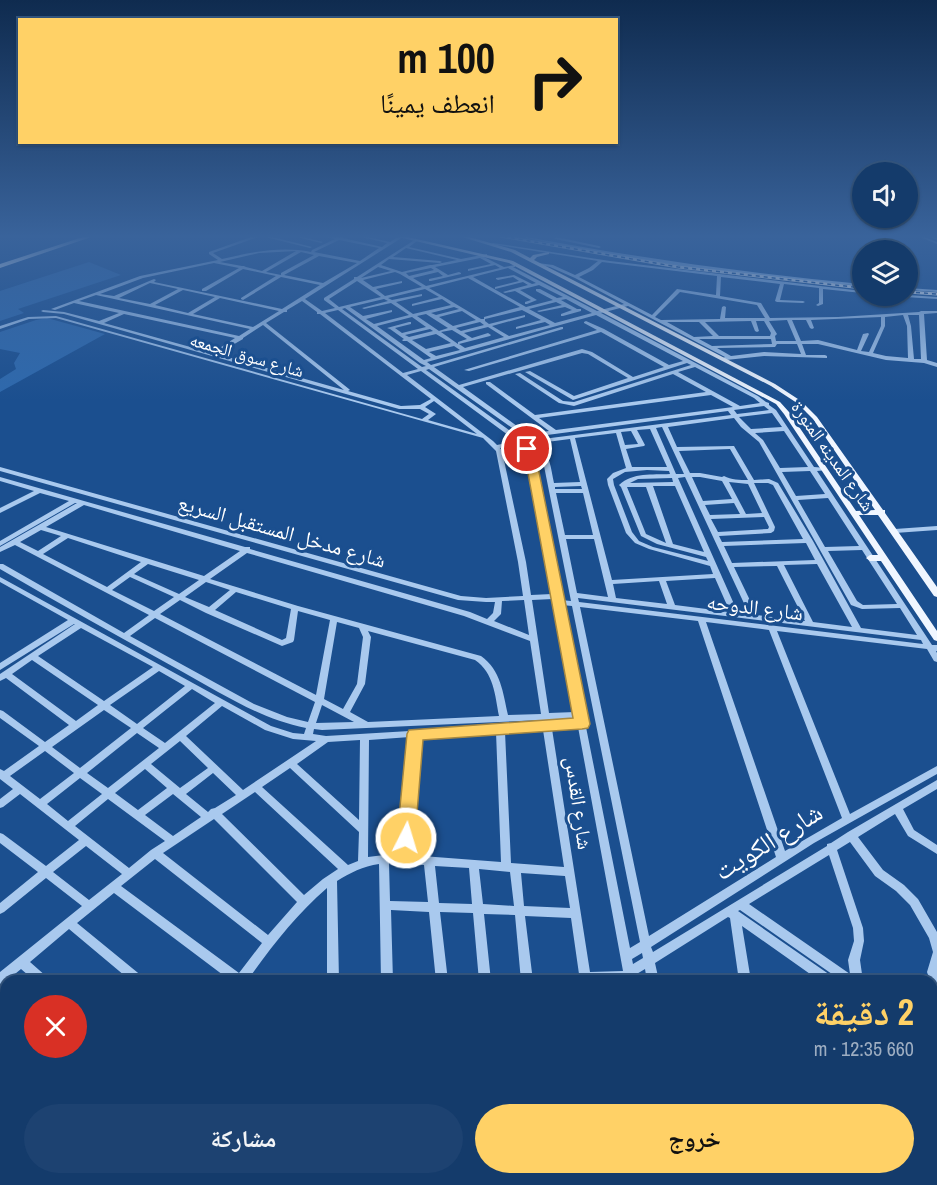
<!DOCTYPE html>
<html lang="ar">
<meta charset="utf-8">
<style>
body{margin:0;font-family:"Archivo Narrow","Noto Naskh Arabic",sans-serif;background:#1d4271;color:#f1f3f6;direction:rtl;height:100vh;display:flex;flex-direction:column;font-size:22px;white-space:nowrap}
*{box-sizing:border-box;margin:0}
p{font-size:20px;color:#9dadc1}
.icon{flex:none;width:33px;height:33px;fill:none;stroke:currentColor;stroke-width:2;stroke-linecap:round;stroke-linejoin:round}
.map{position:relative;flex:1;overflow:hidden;direction:ltr}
.drawer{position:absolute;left:0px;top:975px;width:938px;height:210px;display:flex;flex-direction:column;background:#143b6b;border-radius:18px 18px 0 0;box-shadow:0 2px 4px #0004,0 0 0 2px #33557e;direction:rtl}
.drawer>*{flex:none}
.banner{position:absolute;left:18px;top:18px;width:600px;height:126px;border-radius:0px;box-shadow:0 2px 4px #0004,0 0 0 2px #33557e;direction:rtl;background:#ffd166;color:#111;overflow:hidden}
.tools{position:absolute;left:852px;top:162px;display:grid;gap:12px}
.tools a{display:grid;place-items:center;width:66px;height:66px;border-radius:50%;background:#143b6b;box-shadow:0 2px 4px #0004,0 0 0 2px #33557e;font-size:30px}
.pin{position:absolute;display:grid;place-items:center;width:51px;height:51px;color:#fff;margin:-26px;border:3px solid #fff;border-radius:50%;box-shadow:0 2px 6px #0007}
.me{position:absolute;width:66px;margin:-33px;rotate:5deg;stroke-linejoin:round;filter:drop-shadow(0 0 4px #0008)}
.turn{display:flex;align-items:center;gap:21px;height:126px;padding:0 24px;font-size:27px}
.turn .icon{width:78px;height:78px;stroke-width:2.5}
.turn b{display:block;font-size:42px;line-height:51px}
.round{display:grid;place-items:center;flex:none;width:63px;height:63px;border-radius:32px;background:#1d4271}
.summary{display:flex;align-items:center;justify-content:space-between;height:102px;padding:0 24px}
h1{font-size:36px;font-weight:800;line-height:45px;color:#ffd166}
.action{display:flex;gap:12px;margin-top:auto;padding:12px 24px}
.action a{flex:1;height:69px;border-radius:36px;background:#ffd166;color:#111;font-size:24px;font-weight:800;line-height:69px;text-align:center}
.action a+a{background:#1d4271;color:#f1f3f6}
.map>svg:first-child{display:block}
.green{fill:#2e69ad}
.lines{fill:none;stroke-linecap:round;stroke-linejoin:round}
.stream{stroke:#9cc4f0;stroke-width:1.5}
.minor{fill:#a9c9ee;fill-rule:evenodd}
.major{fill:#f0f6ff;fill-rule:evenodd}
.highway{fill:#fff;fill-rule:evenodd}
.rail-casing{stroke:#fff;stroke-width:3}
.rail{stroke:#1b4f8f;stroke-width:1.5;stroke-dasharray:4;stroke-linecap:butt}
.route{fill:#ffd166;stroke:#a68842;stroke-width:1.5}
.labels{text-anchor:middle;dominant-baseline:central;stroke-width:6;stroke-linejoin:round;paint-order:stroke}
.far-street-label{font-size:18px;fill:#fff;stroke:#1b4f8f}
.street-label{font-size:21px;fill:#fff;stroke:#1b4f8f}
.near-street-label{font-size:26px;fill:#fff;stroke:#1b4f8f}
</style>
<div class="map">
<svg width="937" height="1185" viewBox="0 0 937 1185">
<rect width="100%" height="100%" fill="#1b4f8f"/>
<path class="green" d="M89,262L121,275L18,309L24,313L0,321V291Z
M47,318L105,334L0,392V379L16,369L14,363L20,353L0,349V332L36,320Z"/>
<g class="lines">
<path class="stream" d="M927,235L937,239"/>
<path class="minor" d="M257,235H265L312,247L310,248L261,236L213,253L222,259C252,252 281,246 311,252L312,250L335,239L321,236L320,235L338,237L344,235H348L343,238L382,247L387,243L353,235H359L390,242L401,235H403V237L305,299L322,311L335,308L324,300V298L354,279V277H357L416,239H417V241L409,247L461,259L487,254V256L484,257L504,267L515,265V267H513L597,311L624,304L575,278L550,267L536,264L538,263L553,265L575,275L589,268L598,261L491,244L493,243L610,261L862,291V293L823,289V304L818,306L816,305L819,303V288L784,284L780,300L803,301L805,302L803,303L777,302L775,301L780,284L721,277L720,296L761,303L770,318L838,317L919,312L921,311H937V313L924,314L927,360L937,363V367L924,363L886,360L818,344H802L806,355H825L827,356V358L764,356L726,360L723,358L725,357L628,306L601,313L758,396L766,402L769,403V405L776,410L814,467L827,468V470L817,471L932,645H937V651H936L937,653V662L934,661L927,649L777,631L850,814L937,766V774L814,843L651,947L653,952L827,846V844L831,843L848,832L937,780V789L903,809L914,830L937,845V854L908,836L895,814L858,837L883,870L904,885L918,899L937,932V993L933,992L932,988V981H930L927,972L933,952L929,938L910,905L896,891L875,876L850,842L837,850L863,928L864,941L860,960L863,981H842L740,910L738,911L833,977L835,981H820L742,926L751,981H739L730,918L728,917L655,963L659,981H647L645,969L635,975L637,981H580L571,918L525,916L533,981H521L515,915L484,914L491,981H479L473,913L440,912L448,981H436L429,912L391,910L393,981H381L379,864C363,866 350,873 337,881L339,981H327V888C296,915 271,947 247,981H231L114,893L77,923L143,977L145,981H131L69,929L30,962L47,977L49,981H35L21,969L4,983L0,984V972L82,906L46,878L4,912L0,914V903L38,872L0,843V833L3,834L46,866L79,840L20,794L3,807L0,808V799L13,789L0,779V769L4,771L39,746L0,718V710L3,711L45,742L69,725L6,678L0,681V674L75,624H74L0,670V663L68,620L0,582V577L271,726L293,733L304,734L306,728C260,719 221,693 181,671C120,637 60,604 0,569V564H3L124,633L149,615L15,545L0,552V547L77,503H75L0,546V541L69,501L40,493L0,513V508L34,491L0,481V477L245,547H250V549L470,612L487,619L493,613L495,602H486L458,600L0,471V467L461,596L486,598L523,596L518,562L496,451L483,438L56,318L29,319L0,329V326L28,317L56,316L422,419L429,414L420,409H399L64,314L43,312L41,311L43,310L64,312L99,321L119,313L74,303L55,310L51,309L140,276L218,260L209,254V252ZM339,240L379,248L360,261L314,252ZM406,248L457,260L432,265H430L402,272L381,265L389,259L440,263L442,262L440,261L393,257ZM296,251L262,271L246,267L244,266H242L220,262L259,253ZM301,252L314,255L281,273V275L266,272ZM319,256L357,263L323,283L284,275ZM480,258L491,264L468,269V271L495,265L500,268L426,286L413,278L438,272L443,276L429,279V281H431L461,274V273L459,272L448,275L435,267ZM602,262L717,276L716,295L677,289L652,315L579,277L593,270ZM214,263L239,268L202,289V291H206L243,269L276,276L241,298V299L243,300L281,277L320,285L282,309L154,282L156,280L154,279L114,296L100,294L143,278ZM378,267L391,271L361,278ZM431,268L434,270L409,276L406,273ZM508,268L536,283L532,284L514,275L496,278V279L498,280L513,277L519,281L495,287V289L523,282L528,285L503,292L505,293L515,291L531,300L525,302V304H527L537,300L520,290L539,285L563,297L557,298L540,289H536V291L553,300L526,307L473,277ZM395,272L400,274L422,287L385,296L376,289L402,283V281L373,287L363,280ZM468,278L520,307L484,317V319H481L429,288ZM357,281L381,297L339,307L329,299ZM150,283L178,289L150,304L119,298ZM425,289L439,297L412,304V306L442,299L451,305L413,314L396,302L422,296V294L392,300L388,298ZM183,290L215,297L188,313L155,305ZM680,292L757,305L765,318H725L726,307L724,306L722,307L720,319L661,320L655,317ZM96,295L250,329L239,336L79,301ZM220,298L279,311L253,327L193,314ZM384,299L388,301L362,308L364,309L391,303L409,315L374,324L366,319L392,312V310L363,316L350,307ZM566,299L592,313L555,323L529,309L556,302L562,305L537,311L539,312L565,307L572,310L561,314V316H563L581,311V309H577L561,300ZM302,301L317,312V314H320L431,399L420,405L401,406L348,391L350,390L349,389L266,323L284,312H287V310ZM454,307L459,309L436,315L431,313ZM345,308L420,363L426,366L422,367L342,309ZM338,310L418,369L403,373L325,313ZM522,310L541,320L516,327V329L545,322L550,325L509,336L492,326L525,317V315L489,324L485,321V319ZM462,311L476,320L453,326L439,317ZM124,314L235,338L212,353L104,323ZM426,314L448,328L439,331L417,316ZM596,315L683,361L669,365L604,329L586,321L584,322V323L597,330L464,370L469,371L601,332L664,367L633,377L592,352L582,349L459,385L434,367L563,329V327H561L431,365L427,362ZM903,315L907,326L908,358L886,356L873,353L885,326V317ZM908,315H919L921,359H914L911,326ZM412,317L426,327L402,333L395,328L411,324V322H409L387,328L390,329L404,339L402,340L403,341H407L431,358L424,360L377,326ZM881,317V326L869,352L861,351L869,334L868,333L863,334L857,350L818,340L801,341L792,320H806L810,328L812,329L814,328L811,320ZM787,320L796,341H776L775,336L777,334L769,321ZM751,321L755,331L757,332L759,331L756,321H764L771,333L770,336H719L705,322ZM480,322L484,325L461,331L456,328ZM667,322H699L713,336L694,337ZM263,325L344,390L217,354L243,339V338ZM488,327L504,337L465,348L459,344L490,336L491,335L488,333L472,338L464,333ZM430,329L433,331L409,337L405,335ZM452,330L467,339L458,342V344L441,332ZM436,334L451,343L426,349L412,340ZM699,339H771L772,344L712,346ZM777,344H797L801,354L764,352L731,356L717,348L775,347ZM454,346L460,350L436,356L429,352ZM582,353L588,354L628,378L574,396L530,371L525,372L573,400L687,363L691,365L574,402L563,401L520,373L515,374L559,403L574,406L673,374L706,392L535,415L490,382H486V384L549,431L528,434L463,387ZM695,367L754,398L760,403L740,406L678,372ZM429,369L525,437L538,448L542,456L571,601L561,600L562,596L560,594L532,453L524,441L426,370ZM421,371L516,441L497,445L493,441L407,375ZM711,395L733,407L556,430L539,418ZM434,401L477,434L428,420L436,414L425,407ZM764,406L769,410L737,414L734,410ZM728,411L731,415L535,440L532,437ZM772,413L782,427L751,429L739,417ZM734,418L741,427L759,442L851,605L862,609L900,608L917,635L861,628L813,541L778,483L769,479L754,480L734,446L677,447L668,427ZM662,427L684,474H676L656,428ZM650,429L667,467H632L626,449L644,446L645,445L637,430ZM631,431L638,444L625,445L621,432ZM784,431L808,467L780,468L763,440L755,433ZM616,433L626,468L613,473L607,479L608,485L626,533L635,543L649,549L710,566L713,574L612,580L575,438ZM570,439L580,482L554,483C551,469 550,454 539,443ZM520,444L526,453L552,594L531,595L526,562L502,451L500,448ZM730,449L748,480C740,480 731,480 724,476L722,477L700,473H690L679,451ZM647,470L669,471L670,474C652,475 633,472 619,485L621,487L641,536L657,544L706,557L708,561L653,547L639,541L632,532L614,485L613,479L625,472ZM810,471L825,494L796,496L782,472ZM685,477L749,614L738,613L678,478ZM692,477H700L722,481L732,499L703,501ZM672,478L673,482L630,483L638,479ZM729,482L748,484L762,513L746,514ZM754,483H768L773,485L803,539L722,542L719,536L771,533L774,531L775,527ZM581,486L582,489H555V487ZM653,486H675L704,552L673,544ZM627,487H646L666,543L646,534ZM556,493H583L593,535H565ZM828,498L859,546L825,547L798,500ZM734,503L740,514L710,515L705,505ZM84,505L240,551L204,576L46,527ZM764,517L769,527L768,529L718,532L711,519ZM41,530L61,536L38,551L20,542ZM68,538L141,562L107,587L43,554ZM566,539H594L608,597L577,593ZM806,543L815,560L732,563L724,546ZM862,550L897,604L863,605L857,601L828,551ZM247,553L464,616L530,641L541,714L508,715C503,693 501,670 481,656L298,606L210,579ZM148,564L199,580L179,594L134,574ZM817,564L852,627L813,622L784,565ZM777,566L805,621L757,615L734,567ZM130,577L174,597L154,611L112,590ZM715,578L730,612L675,605L666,581ZM659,581L667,604L616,598L613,584ZM206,582L230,590L209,607L185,597ZM236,592L291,609L286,638L282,640L215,610ZM578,598L921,640L923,644L579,602ZM553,599L575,712L549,713L532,600ZM180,600L206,613L282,646L293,642L294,640L298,611L330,620L316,695L160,614ZM524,600L529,635L494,621L501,614L502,601ZM562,605L572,606L640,942L630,948L584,717L585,715L583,713ZM580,607L698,621L776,857L649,936ZM155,618L315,702L308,722L287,717L254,704L130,636ZM337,622L359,628L363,637L357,684L343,709L324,699ZM706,622L769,630L842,818L785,851ZM81,628L153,667L104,701L38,656ZM368,631L475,660C494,673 495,695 499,716L368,722L350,712L365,684L371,637ZM32,660L98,705L76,721L12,674ZM159,671L185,686L137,724L110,705ZM192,689L215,703L165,743L143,728ZM322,705L354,722L316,723ZM222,706L265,730L293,739L316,741L243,790L186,736ZM104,710L131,728L80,768L52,747ZM576,718V721L551,723L550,720ZM542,720V723L326,736L313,734L314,729L322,730ZM578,727L623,971L590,972L552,729ZM543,730L564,867L511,863L505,732ZM496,732L501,862L409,855L419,737ZM137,733L159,748L108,788L87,773ZM410,737L399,855H384L368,857L369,740ZM360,740L359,820L297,764L328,742ZM180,741L208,768L180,788L151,764ZM45,751L74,773L40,799L10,776ZM290,768L359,832L358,861L348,865L262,787ZM145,769L167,788L138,810L115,793ZM213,773L236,795L215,808L211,809L208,812L186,794ZM80,778L102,794L68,821L47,804ZM255,792L338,869L323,879L304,895L222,814ZM173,794L201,817L173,836L145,815ZM108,799L165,841L151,850L129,868L75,826ZM214,819L297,902L268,935L163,853ZM86,846L122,874L89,900L53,872ZM829,855L853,928L854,941L848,960L850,974L749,904ZM155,859L262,943L239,973L121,886ZM389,863L424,865L428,902L390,901ZM435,866L469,868L472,904L439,903ZM479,869L510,872L514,906L483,904ZM521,873L565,876L570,908L524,906ZM642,953L643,958L633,964L632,959Z
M289,235H295L323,242L321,243Z
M511,235H517C631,257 746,273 862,284V286L774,278L687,267L600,253Z
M915,235H920L937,242V244Z
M556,237L599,246L601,247L599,248L555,239L554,238Z
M908,288L937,290V292L908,290Z
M908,295L937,297V299L905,297V296Z
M937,526V530L895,533L892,531L895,529Z
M0,1022L6,1026V1040L0,1036Z
M932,1029L937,1031V1044L932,1041Z
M932,1046L937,1048V1061L932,1058Z
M0,1110L6,1113V1129L0,1126Z
M6,1163V1179L0,1183V1167Z
M932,1173L934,1174L937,1185H924L922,1179H932Z
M53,1179H82L78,1185H56Z
M159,1179H175L179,1185H163Z
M264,1179H281L285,1185H268Z
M340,1179H356L353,1185H337Z
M368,1179H386L390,1185H372Z
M610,1179H624L625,1185H611Z
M666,1179H680L681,1185H667Z
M692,1179H706L708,1185H694Z
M848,1179H862L864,1185H850Z"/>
<path class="major" d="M392,235H399L513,261L780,402L789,412L856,511L875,510L813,419L797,403L771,386L511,252L456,235H462L515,250L530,258L533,255L549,252V254L537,257L534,260L775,384L801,401L817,417L883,510H885V513L937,587V597L934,596L878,515H859L937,631V641L934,640L881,561H870L866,558L870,555H878L784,414L776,404L509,263L394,236Z"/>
<path class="highway" d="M89,235H97L0,268V264Z"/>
<g class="rail-casing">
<path id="rail" d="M495,235L678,267L862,288
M908,292L937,294"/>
</g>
<use href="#rail" class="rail"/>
</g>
<linearGradient id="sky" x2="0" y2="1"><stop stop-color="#0f2b4f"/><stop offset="0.59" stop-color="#39639b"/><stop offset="1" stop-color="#39639b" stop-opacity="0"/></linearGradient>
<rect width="937" height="401" fill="url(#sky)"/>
<path class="route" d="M527,446L531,447L536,457L590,724L588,728L582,729L423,740L415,838L412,843L406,845L400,843L397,838L407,734L409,730L573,718L525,457L522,449Z"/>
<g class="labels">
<g class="far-street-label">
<text transform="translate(247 355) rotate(16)">شارع سوق الجمعه</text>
<text transform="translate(833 456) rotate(55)">شارع المدينه المنورة</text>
</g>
<g class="street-label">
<text transform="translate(282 531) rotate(16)">شارع مدخل المستقبل السريع</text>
<text transform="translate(755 607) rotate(7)">شارع الدوحه</text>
<text transform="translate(579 803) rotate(82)">شارع القدس</text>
</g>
<g class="near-street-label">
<text transform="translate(768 841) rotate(-32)">شارع الكويت</text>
</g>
</g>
</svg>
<div class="tools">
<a><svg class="icon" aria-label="sound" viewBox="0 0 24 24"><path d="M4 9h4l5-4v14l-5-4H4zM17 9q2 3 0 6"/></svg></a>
<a><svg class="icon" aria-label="layers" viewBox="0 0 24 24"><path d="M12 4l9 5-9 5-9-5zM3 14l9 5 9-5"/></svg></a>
</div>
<div class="pin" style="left:527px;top:449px;background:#d93025"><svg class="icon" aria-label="arrive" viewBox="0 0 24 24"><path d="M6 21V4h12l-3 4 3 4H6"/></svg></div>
<svg class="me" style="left:406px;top:838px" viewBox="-20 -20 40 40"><circle r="17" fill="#ffd166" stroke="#fff" stroke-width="3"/><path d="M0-11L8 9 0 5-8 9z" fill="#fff"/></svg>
<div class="banner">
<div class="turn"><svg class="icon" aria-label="right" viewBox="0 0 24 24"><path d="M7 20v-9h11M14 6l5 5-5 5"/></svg><div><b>100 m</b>انعطف يمينًا</div></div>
</div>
<section class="drawer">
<div class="summary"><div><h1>2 دقيقة</h1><p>660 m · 12:35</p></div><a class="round" style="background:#d93025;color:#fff"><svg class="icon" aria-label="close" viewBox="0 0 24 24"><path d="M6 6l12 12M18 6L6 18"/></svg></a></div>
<div class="action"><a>خروج</a><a>مشاركة</a></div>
</section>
</div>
